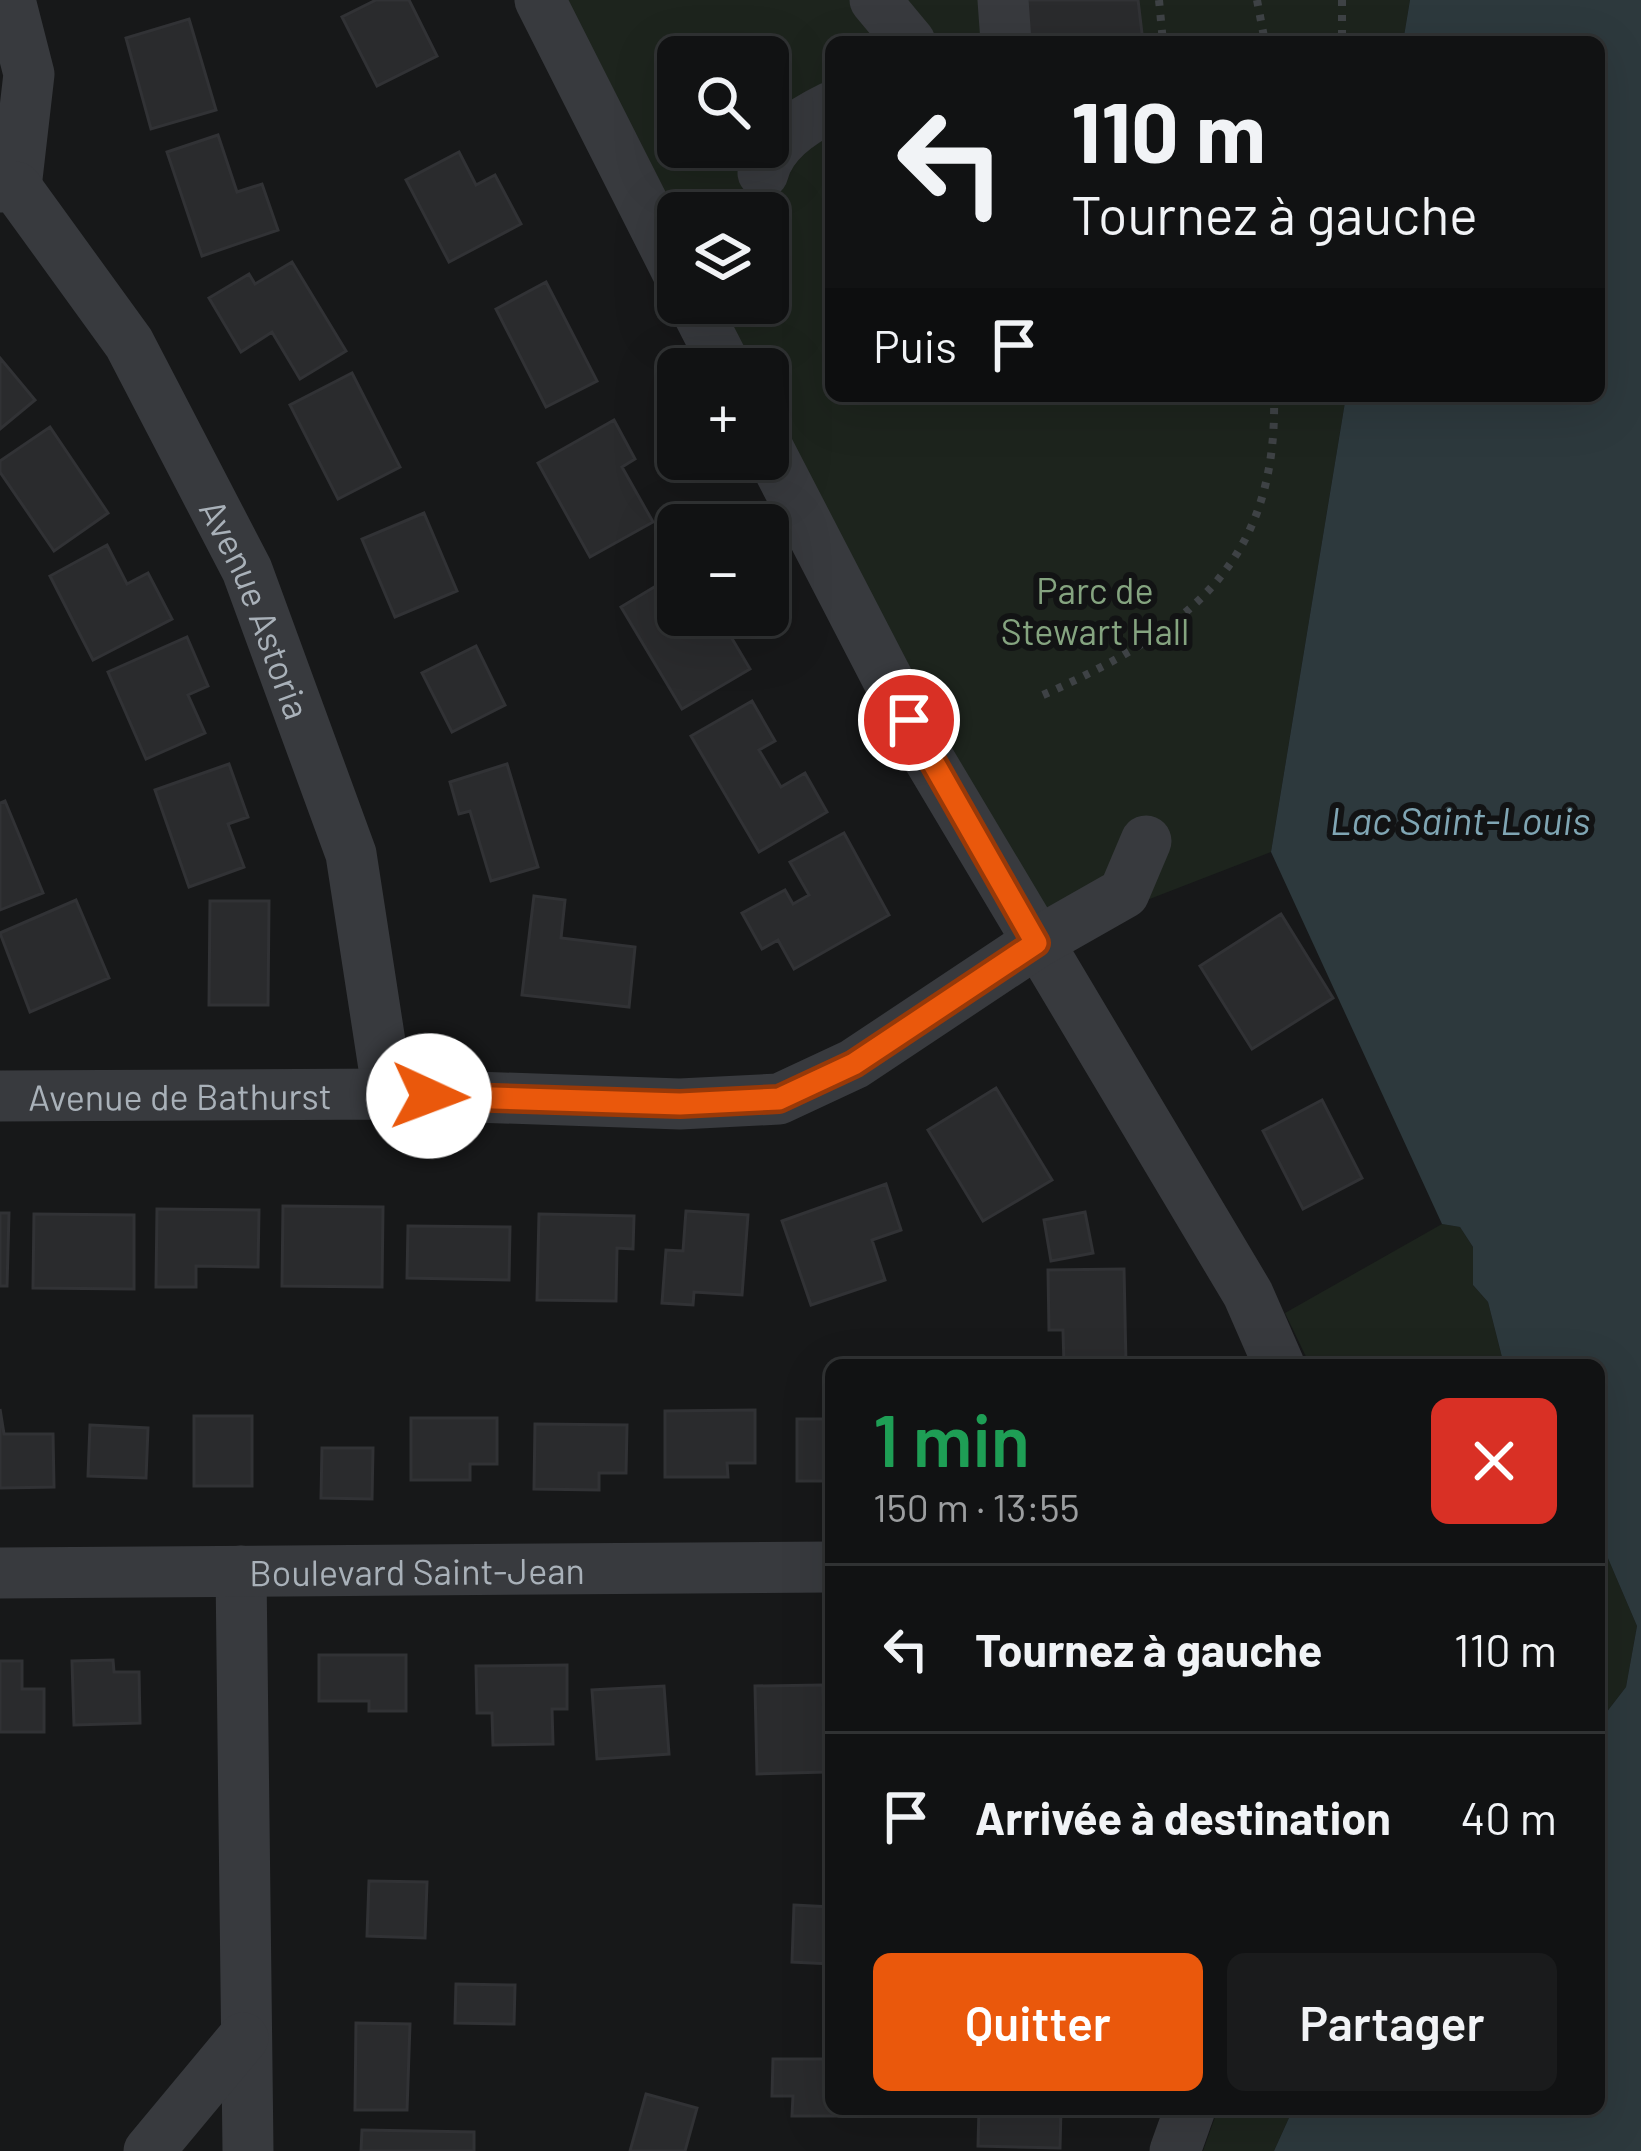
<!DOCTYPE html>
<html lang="fr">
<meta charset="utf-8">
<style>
body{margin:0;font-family:Barlow,sans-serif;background:#1a1b1c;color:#f1f3f6;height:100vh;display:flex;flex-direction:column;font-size:45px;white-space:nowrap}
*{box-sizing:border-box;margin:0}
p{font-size:39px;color:#9c9ea0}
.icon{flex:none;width:66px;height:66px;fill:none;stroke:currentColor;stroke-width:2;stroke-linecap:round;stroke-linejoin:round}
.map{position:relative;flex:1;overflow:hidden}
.panel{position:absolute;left:825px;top:1359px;width:780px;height:756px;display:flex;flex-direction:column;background:#111213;border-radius:18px;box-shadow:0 12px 48px #0002,0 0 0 3px #303233}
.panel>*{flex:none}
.top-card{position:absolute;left:825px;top:36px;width:780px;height:366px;border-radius:18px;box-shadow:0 12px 48px #0002,0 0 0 3px #303233;background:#111213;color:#f1f3f6;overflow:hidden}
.buttons{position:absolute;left:657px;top:36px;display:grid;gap:24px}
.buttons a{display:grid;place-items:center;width:132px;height:132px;border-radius:18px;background:#111213;box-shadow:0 12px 48px #0002,0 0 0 3px #303233;font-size:60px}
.pin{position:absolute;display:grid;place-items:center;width:102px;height:102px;color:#fff;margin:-51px;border:6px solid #fff;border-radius:50%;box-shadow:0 3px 12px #0007}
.me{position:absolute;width:132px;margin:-66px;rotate:92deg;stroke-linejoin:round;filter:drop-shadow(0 0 9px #0008)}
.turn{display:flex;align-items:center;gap:42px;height:252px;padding:0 48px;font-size:54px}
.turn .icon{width:156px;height:156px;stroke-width:2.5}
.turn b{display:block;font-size:84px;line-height:102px}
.then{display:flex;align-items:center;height:114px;padding:0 48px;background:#0003;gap:24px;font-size:45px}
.round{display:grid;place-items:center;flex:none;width:126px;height:126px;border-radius:18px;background:#1a1b1c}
.summary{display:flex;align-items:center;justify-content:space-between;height:204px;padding:0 48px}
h1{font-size:72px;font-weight:600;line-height:90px;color:#1e9e55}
.action{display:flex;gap:24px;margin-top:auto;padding:24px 48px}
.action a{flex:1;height:138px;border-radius:18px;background:#ea580c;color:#fff;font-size:48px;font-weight:600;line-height:138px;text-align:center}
.action a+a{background:#1a1b1c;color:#f1f3f6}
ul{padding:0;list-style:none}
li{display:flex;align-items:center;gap:36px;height:168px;padding:0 48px;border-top:3px solid #303233}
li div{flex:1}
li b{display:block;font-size:45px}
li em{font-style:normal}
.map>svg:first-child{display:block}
.green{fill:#1d241d;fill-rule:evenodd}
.water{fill:#2d393d}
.building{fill:#2a2b2d;stroke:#313235;stroke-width:3}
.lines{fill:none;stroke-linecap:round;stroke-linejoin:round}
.path{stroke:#3e4245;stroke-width:8;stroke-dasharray:6 9;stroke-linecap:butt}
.minor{stroke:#383a3e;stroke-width:51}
.route-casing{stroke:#983908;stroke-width:30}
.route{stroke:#ea580c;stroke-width:21}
.labels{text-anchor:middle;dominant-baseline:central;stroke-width:12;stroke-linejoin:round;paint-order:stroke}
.park-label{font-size:36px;fill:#85a480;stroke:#121314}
.street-label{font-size:36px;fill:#a9b1b9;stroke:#121314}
.water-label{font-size:39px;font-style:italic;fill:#80a6b4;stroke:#121314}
</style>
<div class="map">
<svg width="1641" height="2151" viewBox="0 0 1641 2151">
<rect width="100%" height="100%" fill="#171819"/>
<path class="green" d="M540,0H1410L1403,42H831V396H1346L1271,852L1036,943L768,448V369H727L693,303H768V213H678V273ZM678,57H768V147H678Z
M1442,1224L1460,1227L1473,1247V1285L1488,1302L1504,1365H1310L1285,1313Z
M1599,1516L1601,1542L1637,1626L1626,1687L1599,1722Z
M1218,2109H1293L1274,2151H1203Z"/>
<path class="water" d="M1410,0H1641V2151H1274L1293,2109H1599V1722L1626,1687L1637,1626L1601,1542L1599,1365H1504L1488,1302L1473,1285V1247L1460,1227L1442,1224L1271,852L1346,396H1599V42H1403Z"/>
<path class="building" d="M376,0H409L437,56L377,86L342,17Z
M980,0H1138L1143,42H1013Z
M189,19L216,110L151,129L126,38Z
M218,135L237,192L262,184L278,230L202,256L167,152Z
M459,152L476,185L495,175L521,224L449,262L406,180Z
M292,262L346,351L300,379L272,332L241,352L209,298L249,274L255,284Z
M546,282L597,381L546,407L496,309Z
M0,358L35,400L0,429Z
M352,373L400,467L338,499L290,405Z
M614,420L635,459L622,467L653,522L590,557L538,463Z
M50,427L108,513L54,551L0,472V461Z
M424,513L457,591L395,617L362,539Z
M107,545L127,584L148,573L172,619L93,660L50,576Z
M671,577L678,588V615L697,619L718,615L750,669L682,709L621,607Z
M187,637L208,686L188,695L205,733L146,759L108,672Z
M476,646L505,705L452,732L422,673Z
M752,701L775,741L759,750L781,787L805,773L827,812L759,852L691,736Z
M229,764L248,817L228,824L244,867L189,887L155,790Z
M507,764L538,867L491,881L470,811L459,814L450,782Z
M5,801L43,893L0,910V803Z
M844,833L889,915L794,969L778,940L762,949L742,913L785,890L793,904L809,895L790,862Z
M534,896L565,900L561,938L635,947L629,1007L522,995Z
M76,900L109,978L30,1012L0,933Z
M210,901H269L268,1005H209Z
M1281,914L1333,998L1252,1049L1200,966Z
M996,1088L1052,1180L983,1221L928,1130Z
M1322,1100L1362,1178L1303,1209L1263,1131Z
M886,1184L901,1230L872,1240L885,1280L811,1305L782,1221Z
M283,1206L383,1207L382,1287L282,1286Z
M157,1209L259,1210L258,1267L196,1266V1287H156Z
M686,1211L748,1215L742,1295L694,1292L693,1305L662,1303L666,1250L683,1251Z
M1085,1212L1093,1253L1051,1261L1044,1220Z
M0,1213H9L7,1286H0Z
M34,1214L134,1215V1289L33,1288Z
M539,1214L634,1216L633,1249L617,1248L616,1301L537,1300Z
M408,1226L510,1227L509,1280L407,1278Z
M1124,1269L1126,1365H1064L1063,1330H1049L1048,1270Z
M0,1409L4,1434H53L54,1487L0,1488Z
M755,1410V1463H727L728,1477H665V1411Z
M194,1416H252V1486H194Z
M411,1418H497V1464H470V1480H411Z
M797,1419H831V1481H797Z
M535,1424L627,1425L626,1473H599V1490L534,1489Z
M90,1425L148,1428L146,1478L88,1476Z
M322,1448H373L372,1499L321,1498Z
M319,1655H406V1711H369V1701H319Z
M113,1660L114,1672H139L140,1723L74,1725L72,1661Z
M0,1661H22V1689H44V1732H0Z
M567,1665V1709H552L553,1744L493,1745L492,1713H477L476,1666Z
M823,1685L825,1772L757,1774L755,1686Z
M664,1686L669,1754L597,1759L592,1690Z
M369,1881L427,1882L425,1938L367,1936Z
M794,1905L831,1907V1964L792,1962Z
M456,1984L515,1985L514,2024L455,2023Z
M356,2023L410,2024L407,2110H355Z
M773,2059H831V2109H884V2116H792L793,2096H772Z
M646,2094L697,2108L685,2151H630Z
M979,2109H1061L1060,2148L978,2146Z
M362,2130L474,2132V2151H361Z"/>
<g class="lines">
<path class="path" d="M1159,0L1163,42
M1257,0L1265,42
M1342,0V42
M1043,695C1184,632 1278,566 1274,396"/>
<g class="minor">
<path d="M10,0L29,74L16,187"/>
<path d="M540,0L678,273"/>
<path d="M875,0L910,42"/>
<path d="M1003,0L1006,42"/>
<path d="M763,173C771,141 802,121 831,107"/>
<path id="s1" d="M0,187H16L129,343L247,570L351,854L388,1094"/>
<path d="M693,303L727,369"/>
<path d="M768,448L929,759L1248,1294L1279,1365"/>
<path id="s2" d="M0,1096L388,1094L680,1104L779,1099L854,1064L1036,943L1124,893L1146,841"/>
<path d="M241,1571L248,2151"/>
<path id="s3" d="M0,1573L831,1567"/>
<path d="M149,2151L243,2038"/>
<path d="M1175,2151L1190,2109"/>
</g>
</g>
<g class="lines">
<g class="route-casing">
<path id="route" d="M429,1096L680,1104L779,1099L854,1064L1036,943L909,720"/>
</g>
<use href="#route" class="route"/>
</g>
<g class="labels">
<g class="park-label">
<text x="1095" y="589">Parc de<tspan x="1095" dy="41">Stewart Hall</tspan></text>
</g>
<g class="street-label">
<text stroke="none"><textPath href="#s1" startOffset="504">Avenue Astoria</textPath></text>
<text stroke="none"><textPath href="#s2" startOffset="180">Avenue de Bathurst</textPath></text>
<text stroke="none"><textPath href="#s3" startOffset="417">Boulevard Saint-Jean</textPath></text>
</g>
<g class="water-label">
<text x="1460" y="819">Lac Saint-Louis</text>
</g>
</g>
</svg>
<div class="buttons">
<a><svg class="icon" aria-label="search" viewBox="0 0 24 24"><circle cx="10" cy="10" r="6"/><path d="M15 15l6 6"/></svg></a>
<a><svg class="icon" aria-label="layers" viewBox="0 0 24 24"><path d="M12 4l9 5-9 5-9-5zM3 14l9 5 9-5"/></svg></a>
<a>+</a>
<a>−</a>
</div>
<div class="pin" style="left:909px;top:720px;background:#d93025"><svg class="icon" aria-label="arrive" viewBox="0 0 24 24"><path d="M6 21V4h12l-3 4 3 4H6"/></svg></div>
<svg class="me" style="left:429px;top:1096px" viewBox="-20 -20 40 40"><circle r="19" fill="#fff"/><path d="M0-13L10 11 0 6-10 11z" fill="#ea580c"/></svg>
<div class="top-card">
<div class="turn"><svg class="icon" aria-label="left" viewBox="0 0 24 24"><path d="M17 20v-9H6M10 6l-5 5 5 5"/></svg><div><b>110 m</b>Tournez à gauche</div></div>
<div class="then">Puis<svg class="icon" aria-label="arrive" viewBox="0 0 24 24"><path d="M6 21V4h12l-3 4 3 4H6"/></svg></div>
</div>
<section class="panel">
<div class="summary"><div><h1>1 min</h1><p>150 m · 13:55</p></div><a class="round" style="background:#d93025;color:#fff"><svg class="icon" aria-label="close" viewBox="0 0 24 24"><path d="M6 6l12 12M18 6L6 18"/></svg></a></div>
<ul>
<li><svg class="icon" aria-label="left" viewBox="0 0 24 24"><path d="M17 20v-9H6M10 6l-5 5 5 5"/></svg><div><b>Tournez à gauche</b></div><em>110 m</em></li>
<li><svg class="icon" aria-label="arrive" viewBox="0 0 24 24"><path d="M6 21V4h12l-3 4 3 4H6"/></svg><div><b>Arrivée à destination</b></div><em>40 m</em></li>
</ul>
<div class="action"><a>Quitter</a><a>Partager</a></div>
</section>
</div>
